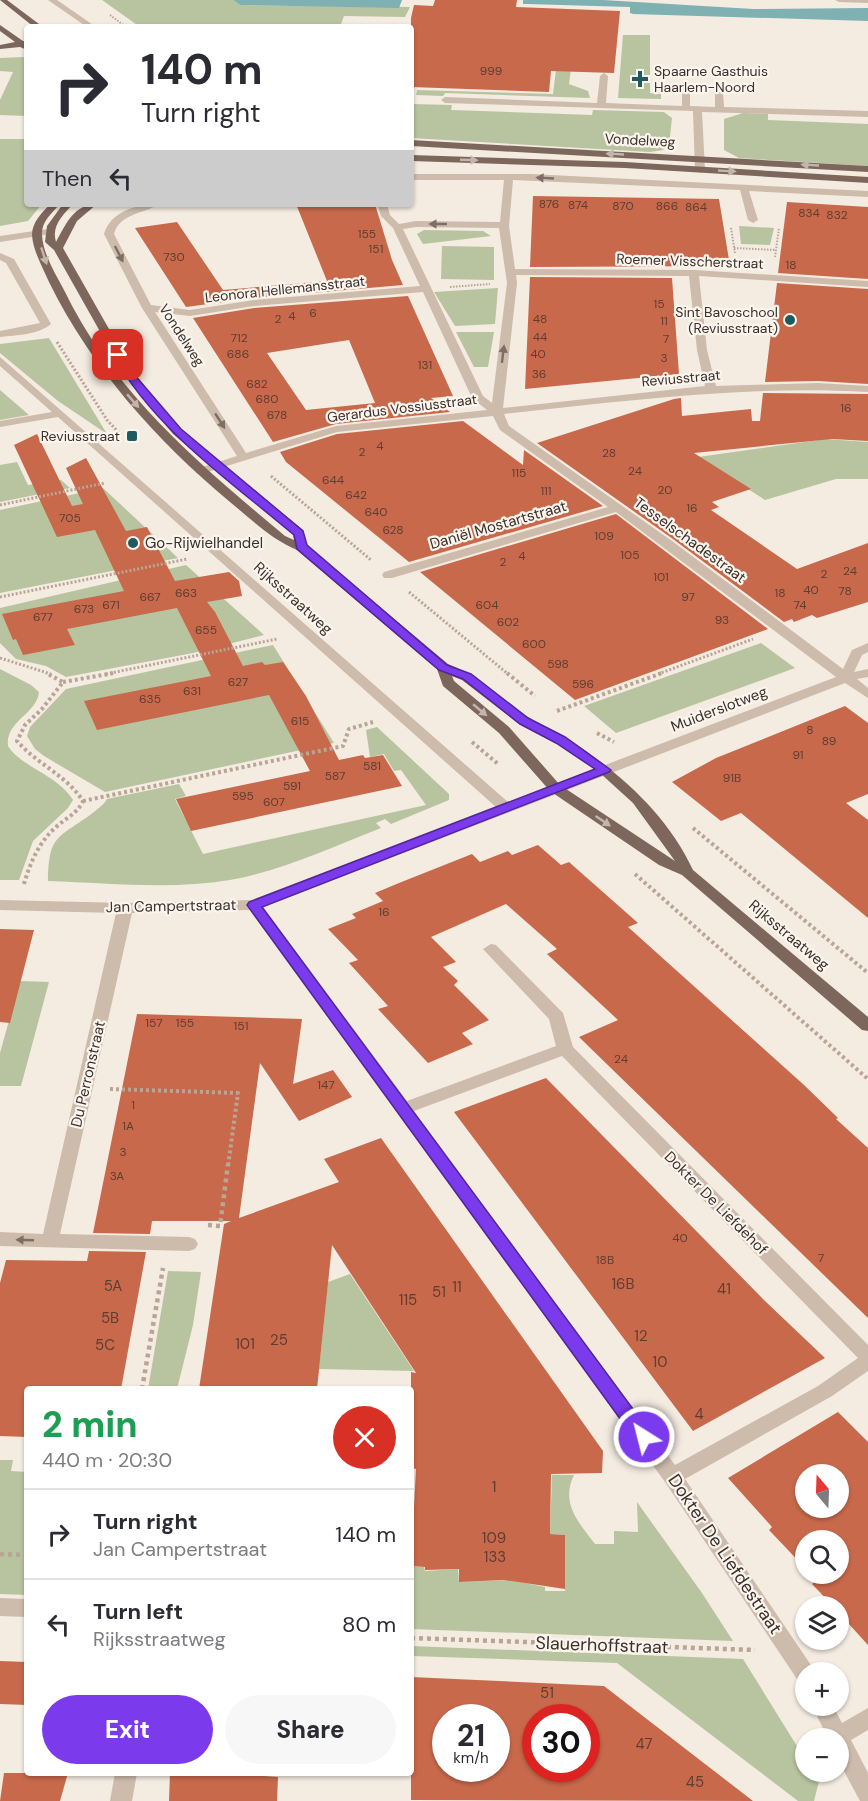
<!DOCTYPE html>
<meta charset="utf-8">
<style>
body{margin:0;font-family:"DM Sans",sans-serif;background:#f7f7f7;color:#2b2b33;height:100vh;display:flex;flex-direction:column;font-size:22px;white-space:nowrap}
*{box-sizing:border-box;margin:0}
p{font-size:20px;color:#7c7c81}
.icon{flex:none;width:33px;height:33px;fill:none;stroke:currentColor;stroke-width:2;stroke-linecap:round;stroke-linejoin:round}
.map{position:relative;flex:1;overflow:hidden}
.details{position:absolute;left:24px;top:1386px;width:390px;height:390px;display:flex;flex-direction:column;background:#fff;border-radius:6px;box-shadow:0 2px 4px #0004}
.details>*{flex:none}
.guide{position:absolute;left:24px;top:24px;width:390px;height:183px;border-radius:6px;box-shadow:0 2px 4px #0004;background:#fff;color:#2b2b33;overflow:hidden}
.needle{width:39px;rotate:341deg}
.tools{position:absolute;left:795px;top:1464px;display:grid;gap:12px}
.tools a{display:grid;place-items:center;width:54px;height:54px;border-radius:50%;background:#fff;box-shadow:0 2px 4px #0004;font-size:30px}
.speed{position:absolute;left:432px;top:1704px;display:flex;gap:12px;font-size:30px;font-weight:700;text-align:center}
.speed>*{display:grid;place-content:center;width:78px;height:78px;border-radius:50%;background:#fff;box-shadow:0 2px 4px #0004;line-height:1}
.speed small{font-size:15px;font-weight:400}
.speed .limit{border:9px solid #d22;background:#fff;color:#111}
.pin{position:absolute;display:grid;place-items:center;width:51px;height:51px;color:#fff;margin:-26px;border-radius:12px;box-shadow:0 3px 9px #0006}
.me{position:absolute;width:66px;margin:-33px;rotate:324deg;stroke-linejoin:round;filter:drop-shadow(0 0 4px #0008)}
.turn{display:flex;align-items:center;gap:21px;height:126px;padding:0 18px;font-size:27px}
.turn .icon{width:78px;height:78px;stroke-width:2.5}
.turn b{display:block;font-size:42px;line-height:51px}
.then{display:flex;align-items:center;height:57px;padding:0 18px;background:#0003;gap:12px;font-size:22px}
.round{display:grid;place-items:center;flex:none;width:63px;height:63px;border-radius:32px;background:#f7f7f7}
.headline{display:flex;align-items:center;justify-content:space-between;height:102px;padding:0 18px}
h1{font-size:36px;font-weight:800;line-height:45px;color:#1e9e55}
.action{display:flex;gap:12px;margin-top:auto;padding:12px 18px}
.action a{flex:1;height:69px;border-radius:36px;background:#7c3aed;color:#fff;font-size:24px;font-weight:800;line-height:69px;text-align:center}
.action a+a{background:#f7f7f7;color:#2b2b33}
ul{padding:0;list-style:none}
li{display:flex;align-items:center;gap:18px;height:90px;padding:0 18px;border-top:2px solid #e1e1e2}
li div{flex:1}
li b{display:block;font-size:22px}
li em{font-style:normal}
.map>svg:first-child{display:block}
.green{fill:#b8c4a0}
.water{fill:#7fb0b2}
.building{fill:#c8694b;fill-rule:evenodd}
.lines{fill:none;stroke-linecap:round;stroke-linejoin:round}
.path-far3{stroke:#b9a596;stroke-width:2;stroke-dasharray:1.5 1.5;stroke-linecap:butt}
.path-far2{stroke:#b9a596;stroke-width:3;stroke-dasharray:2 2;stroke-linecap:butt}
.path-far1{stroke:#b9a596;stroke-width:4;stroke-dasharray:3 3;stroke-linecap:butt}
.path{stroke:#b9a596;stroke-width:4.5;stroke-dasharray:4 4;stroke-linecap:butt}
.minor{fill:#cdbbac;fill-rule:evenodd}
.major{fill:#7d675c;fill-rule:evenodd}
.oneway{fill:#c2b5ac}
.oneway2{fill:#7d6f65}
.route{fill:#7c3aed;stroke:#51269a;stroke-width:1.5}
.poi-dot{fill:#1f5a5e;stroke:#fbf5ee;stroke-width:2}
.labels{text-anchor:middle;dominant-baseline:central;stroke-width:4.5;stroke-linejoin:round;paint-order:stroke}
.number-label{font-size:12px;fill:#5e3e33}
.far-poi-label{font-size:14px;fill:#3b302b;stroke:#fbf5ee;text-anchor:end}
.far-street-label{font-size:14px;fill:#3b302b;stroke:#fbf5ee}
.street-label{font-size:15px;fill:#3b302b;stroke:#fbf5ee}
.poi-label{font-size:15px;fill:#3b302b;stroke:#fbf5ee;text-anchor:start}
.near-number-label{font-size:15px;fill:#5e3e33}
.near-street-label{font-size:18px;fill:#3b302b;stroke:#fbf5ee}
</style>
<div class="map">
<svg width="868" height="1801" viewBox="0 0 868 1801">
<rect width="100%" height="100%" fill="#f4ebe1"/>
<path class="green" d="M102,0H233L240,5L410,7L405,17L344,16L340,27H140Z
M623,35H650V93L661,94V99L618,98Z
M559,45L573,53L569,84L588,91L590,98L445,93L443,96L416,95L417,90L553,94Z
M23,57L27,61V116L0,115V100L13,72L0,71V58Z
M411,104L452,105L451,110L592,115L593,110L664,112L672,118L669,145L663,150L650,152L411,138Z
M743,113L768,114V120L868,124V166L739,158L724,150V119Z
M0,139H27V204H42L28,221L0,226Z
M739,226L774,228L770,245L741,244Z
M424,230L483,231L491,236L423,244L417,234Z
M442,246L494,247V280L441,279Z
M498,288L495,324L455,326L434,292Z
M456,332H494L488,367H474Z
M49,338L107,434L58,401L0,353V344Z
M0,390L29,415L0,420Z
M826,439L868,442V479H836L765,500L698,457Z
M17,462L28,485L61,480L70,488L0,502V465Z
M103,488L178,558L0,593V510Z
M186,565L264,635L193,653L66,677L46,666L16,659L0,643V608Z
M761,643L795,668L616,733L584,706Z
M273,645L334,743L105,792L44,756L35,749L27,736L30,727L66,689Z
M0,669L31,685L39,692C37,714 5,721 8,746C21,767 58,775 73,800L68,808L33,841L19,880H0Z
M377,727L449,794V800L391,824L385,819L376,823L381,828C332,847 282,871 230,880C171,890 108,883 48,881C49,836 56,839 90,815C96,810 103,806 107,799L179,784L186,796L175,799L203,854L426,805L401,770L394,771L384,754L370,757L366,730Z
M20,981L49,982L21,1086H0V1053Z
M168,1271L201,1272L193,1325L177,1389H148Z
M350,1274L414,1371L319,1369L328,1282Z
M0,1460H13L11,1471L27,1472V1595L0,1594Z
M552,1475H574C560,1503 579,1523 595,1544H614V1531L638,1532L637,1502L702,1593L733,1641L411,1629V1566L424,1567L425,1571L458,1569L459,1582L510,1580L545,1587V1591H565V1535L550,1534Z
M411,1646L743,1659L805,1759L806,1772H813L819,1781L814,1801H798L617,1663L411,1656Z"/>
<path class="water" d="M233,0H402L399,8L240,5Z
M523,0H603L753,9L868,8V21L633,14L630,13V7L527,4H523Z"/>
<path class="building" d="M435,0H517L516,7L620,11L614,73L551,71L549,92L411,87V18L414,5L433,6Z
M533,196L719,199L730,266L530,267Z
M787,202L868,207V279L778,273Z
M296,204H375L392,260L403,285L254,298L186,307L135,228L177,222L223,290L327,281Z
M530,277L672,278L679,374L525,389Z
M777,283L868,289V384L818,381L765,382Z
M408,296L453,396L431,398L450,412L336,424L273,442L193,318L254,308ZM349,340L375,403L306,410L267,353Z
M763,393L868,394V441L832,439L694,453L751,489L712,502L719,507L711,510L797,569L868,543V602L817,618L812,615L794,622L792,619L784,622L673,539L537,443L674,399L681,398L682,416L751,409L752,421H760Z
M463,421L523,465L524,450L603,506L409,562L286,462L280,452L337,434Z
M37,434L72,506L83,504L66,468L86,458L126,531L147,527L175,581L229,572L239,581L242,596L207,602L215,612L243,666L262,662L265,665L283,662L306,696L339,760L363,755L365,758L383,755L402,786L191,831L176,799L310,771L269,695L97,730L84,701L211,676L177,608L67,629L75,645L23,655L16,639L13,640L2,614L124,591L95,530L57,537L14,445Z
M616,514L768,629L575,700L420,572Z
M845,706L868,723V794L846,803L868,820V918L741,813L721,821L672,782L716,758Z
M538,845L561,865L569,862L638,923L628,927L804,1085L838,1118L836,1119L868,1148V1318L579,1037L618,1020L547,954L557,949L506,904L431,937L456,962L443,967L458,981L454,985L489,1020L462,1033L473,1044L428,1063L378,1009L388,1006L349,963L358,960L328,929L356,918L352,914L383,901L375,893L399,883L472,854L480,862L508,851L512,855Z
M0,929L34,930L10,1023L0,1022Z
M137,1014L302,1019L293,1084L333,1070L352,1097L299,1121L260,1063L239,1218L339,1182L324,1159L381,1138L603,1451L602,1473L551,1474L550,1534L565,1535V1589L504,1580L459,1582V1569L425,1570V1567L411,1566L416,1469L411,1468V1372L416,1373L332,1245L317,1389H199L224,1224L231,1221H152L150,1234L93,1233Z
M546,1078L765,1301L825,1358L693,1431L454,1112Z
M89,1251L146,1252L121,1389H27V1437L0,1436V1283L6,1260L87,1261Z
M838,1412L868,1442V1645L838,1612V1606H833L812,1584L816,1581L809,1574H838V1540H806V1569L769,1530L772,1527L728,1478ZM806,1474H838V1508H806Z
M0,1661L27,1662V1705L0,1704Z
M411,1677L604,1686L753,1801L411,1800ZM446,1718H496V1768H446ZM536,1718H586V1768H536Z
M4,1773H68L60,1801H0Z
M170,1773H222L278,1777L277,1801H169Z"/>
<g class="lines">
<path class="path-far3" d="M110,15L126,27
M731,228L735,253
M734,248L776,250
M775,257L779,228
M450,287L490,284"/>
<path class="path-far2" d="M57,342L107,420L121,435
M271,476L371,560
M0,505L105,483
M409,592L508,674
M0,597L187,559
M0,658L51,674
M106,674L277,639
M658,674L753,639"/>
<path class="path-far1" d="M507,673L535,696
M63,682L114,673
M557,711L662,673
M597,733L614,742
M472,742L498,764
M83,801L343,746L349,729L373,722
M693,828L868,973
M635,874L868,1079
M24,884C30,863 39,842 56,827C66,818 77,814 83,801C66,775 37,764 17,741L25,725L42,709L63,682L46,673
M110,1089L238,1093L228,1166"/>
<path class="path" d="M208,1225L220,1226L228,1164
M142,1389L163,1268
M0,1554L27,1555
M411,1638L755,1650"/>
<path class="minor" d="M48,0H57L96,27H87Z
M835,0H868V3L839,2Z
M604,73L608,76L606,103L682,106V91L686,88L690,91V106L715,107V92L719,89L723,92L724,107L868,111V117L702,112L705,170L700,173L695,170L693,111L445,103L441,100L445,97L597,103L600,76Z
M411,174H531L868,191V197L749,191L758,220L753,223L748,220L740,190L513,180L509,226L515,269L694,270L868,281V287L699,276L707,350L716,386L818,383L868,386V392C746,385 625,401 504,414L509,426L672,541L843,669L852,650L868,643V652L862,655L854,672L868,669V677L857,679L868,688V698L845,683L263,907L407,1101L556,1046L549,1019L483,949L491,944L496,945L563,1013L573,1047L868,1345V1371L832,1396L685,1479L813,1668L815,1672H806V1684L799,1682L665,1482L250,910L132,913L60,1234L189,1237L195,1239L198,1244L195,1249L189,1251L0,1246V1232L43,1234L116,913L0,910V900L125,903L252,900L496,807L58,417L0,427V421L52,412L0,366V357L508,802L836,677L616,512L392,578H384L382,575L384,572L608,507L500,430L493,416L337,432L204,473H196V469L237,456L142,308L104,234C111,211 137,204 159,204C144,214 120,213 114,234L151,305L190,310L254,300L420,286L393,228L381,216L377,204H387L390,215L399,224L416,221L500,222L504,180H411ZM416,227L499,228L507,283L492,403L483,396L403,229ZM516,275L689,276L697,350L705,386L503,408L517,283ZM423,292L472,398L487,410L336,426L246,453L155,312L190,316L254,306ZM562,1056L858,1358L818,1386L675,1465L414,1111Z
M48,229L53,232L51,234L0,242V236Z
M0,253L14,259L51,324C38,335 16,335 0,337V331L40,323L6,263L0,260Z
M0,1598L27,1599V1617L0,1616Z
M812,1706H833L842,1723L868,1708V1730L851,1740L868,1773V1801H860L838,1760V1738H828Z
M115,1773H137L132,1801H110Z"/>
<path class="major" d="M0,0H7L43,27H34Z
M0,25L23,41H27V50L20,47L0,49V45L15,42L0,31Z
M411,140L868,166V172L411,146Z
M411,155L625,162L868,177V183L625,168L411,161Z
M50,204H60C52,213 41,222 42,235C43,254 55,273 64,290C113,392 200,465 285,536L294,540L293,534L173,434L124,374L54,250L45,242L47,226L63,204H73C63,215 51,226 56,242C66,224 74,204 97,204L77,221L63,248L134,373L181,430L303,530L307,546L448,664C482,678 498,697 528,717C540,726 555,730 568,739C619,772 667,814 693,870L868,1017V1031L862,1030L682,875L659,865L550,791L499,733L443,686L437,669L297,550C271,539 252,520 230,502C156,440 92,369 49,282C43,268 33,251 32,235C32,222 42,213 50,204ZM452,676L462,680L519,724L556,743L600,773L633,803L675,861L560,785L509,727L454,681Z"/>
</g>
<defs><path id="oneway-solid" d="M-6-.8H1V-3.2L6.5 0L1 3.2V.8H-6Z" transform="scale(1.5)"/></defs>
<g class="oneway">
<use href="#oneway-solid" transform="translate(615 154) rotate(-177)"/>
<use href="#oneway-solid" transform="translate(469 160) rotate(2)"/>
<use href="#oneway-solid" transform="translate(810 165) rotate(-177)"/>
<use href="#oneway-solid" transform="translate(727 171) rotate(3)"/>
<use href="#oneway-solid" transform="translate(44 256) rotate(72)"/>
<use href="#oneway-solid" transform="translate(133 401) rotate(49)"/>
<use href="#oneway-solid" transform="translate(480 710) rotate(40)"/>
<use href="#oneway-solid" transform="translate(603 821) rotate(34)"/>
</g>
<g class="oneway2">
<use href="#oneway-solid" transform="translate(545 178) rotate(-177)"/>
<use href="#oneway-solid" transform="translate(438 224) rotate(-180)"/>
<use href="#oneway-solid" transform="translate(119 254) rotate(63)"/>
<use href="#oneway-solid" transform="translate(503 354) rotate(-83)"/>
<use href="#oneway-solid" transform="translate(220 421) rotate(57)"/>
<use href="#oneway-solid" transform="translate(25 1240) rotate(-178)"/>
</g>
<path class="route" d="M114,353H121L133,373L181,429L303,531L307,545L447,665L471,674L528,718L565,737L611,770L609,772L262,907L650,1432L652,1437L650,1442L644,1444L637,1442L247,905L249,902L595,769L556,743L520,724L463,679L439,670L297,549L294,535C229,480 155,430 113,355Z"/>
<g class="poi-dot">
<path d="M637 70h6v6h6v6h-6v6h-6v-6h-6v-6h6z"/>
<circle cx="790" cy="320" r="6"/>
<rect x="126" y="430" width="12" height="12" rx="3"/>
<circle cx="133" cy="543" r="6"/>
</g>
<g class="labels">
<g class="number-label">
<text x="491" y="71">999</text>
<text x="549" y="204">876</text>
<text x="578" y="205">874</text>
<text x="623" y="206">870</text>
<text x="667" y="206">866</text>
<text x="696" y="207">864</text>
<text x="809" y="213">834</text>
<text x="837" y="215">832</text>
<text x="367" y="234">155</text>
<text x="376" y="249">151</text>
<text x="174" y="257">730</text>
<text x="791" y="265">18</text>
<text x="659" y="304">15</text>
<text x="313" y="313">6</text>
<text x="292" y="316">4</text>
<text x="278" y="319">2</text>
<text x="540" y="319">48</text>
<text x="664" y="321">11</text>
<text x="540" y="337">44</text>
<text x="239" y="338">712</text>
<text x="666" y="339">7</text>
<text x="238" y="354">686</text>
<text x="538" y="354">40</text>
<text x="664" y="358">3</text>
<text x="425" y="365">131</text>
<text x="539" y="374">36</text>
<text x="257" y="384">682</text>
<text x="267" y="399">680</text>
<text x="846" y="408">16</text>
<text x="277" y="415">678</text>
<text x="380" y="446">4</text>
<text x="362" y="452">2</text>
<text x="609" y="453">28</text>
<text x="635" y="471">24</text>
<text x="519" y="473">115</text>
<text x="333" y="480">644</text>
<text x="665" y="490">20</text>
<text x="546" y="491">111</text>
<text x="356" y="495">642</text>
<text x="692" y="508">16</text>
<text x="376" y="512">640</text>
<text x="70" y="518">705</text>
<text x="393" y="530">628</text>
<text x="604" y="536">109</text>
<text x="630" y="555">105</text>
<text x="522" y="556">4</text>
<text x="503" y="562">2</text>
<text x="850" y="571">24</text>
<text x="824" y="574">2</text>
<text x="661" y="577">101</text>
<text x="811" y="590">40</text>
<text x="845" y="591">78</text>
<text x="186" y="593">663</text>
<text x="780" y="593">18</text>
<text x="150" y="597">667</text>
<text x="688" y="597">97</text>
<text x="111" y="605">671</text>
<text x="487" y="605">604</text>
<text x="800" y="605">74</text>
<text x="84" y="609">673</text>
<text x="43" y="617">677</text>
<text x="722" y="620">93</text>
<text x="508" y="622">602</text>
<text x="206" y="630">655</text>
<text x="534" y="644">600</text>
<text x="558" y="664">598</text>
<text x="238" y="682">627</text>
<text x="583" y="684">596</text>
<text x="192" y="691">631</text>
<text x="150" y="699">635</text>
<text x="300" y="721">615</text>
<text x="810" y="730">8</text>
<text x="829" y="741">89</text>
<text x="798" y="755">91</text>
<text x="372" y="766">581</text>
<text x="335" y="776">587</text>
<text x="732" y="778">91B</text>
<text x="292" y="786">591</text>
<text x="243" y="796">595</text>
<text x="274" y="802">607</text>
<text x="384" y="912">16</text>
<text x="154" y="1023">157</text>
<text x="185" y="1023">155</text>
<text x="241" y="1026">151</text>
<text x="621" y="1059">24</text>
<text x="326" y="1085">147</text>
<text x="133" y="1105">1</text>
<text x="128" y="1126">1A</text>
<text x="123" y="1152">3</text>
<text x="117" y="1176">3A</text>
<text x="680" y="1238">40</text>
<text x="821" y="1258">7</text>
<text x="605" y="1260">18B</text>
</g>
<g class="far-poi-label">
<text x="654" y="71" text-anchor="start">Spaarne Gasthuis<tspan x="654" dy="16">Haarlem-Noord</tspan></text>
<text x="778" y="312">Sint Bavoschool<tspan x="778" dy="16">(Reviusstraat)</tspan></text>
<text x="120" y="436">Reviusstraat</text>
</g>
<g class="far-street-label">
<text transform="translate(640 140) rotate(3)">Vondelweg</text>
<text transform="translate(690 261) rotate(2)">Roemer Visscherstraat</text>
<text transform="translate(285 289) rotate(-6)">Leonora Hellemansstraat</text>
<text transform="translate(182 335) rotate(57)">Vondelweg</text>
<text transform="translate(681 378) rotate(-5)">Reviusstraat</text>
<text transform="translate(402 408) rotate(-7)">Gerardus Vossiusstraat</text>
</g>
<g class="street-label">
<text transform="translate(498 525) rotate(-16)">Daniël Mostartstraat</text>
<text transform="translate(690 540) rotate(36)">Tesselschadestraat</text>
<text transform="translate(293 598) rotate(42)">Rijksstraatweg</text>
<text transform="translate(719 709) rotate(-21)">Muiderslotweg</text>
<text transform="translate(171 906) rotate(-1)">Jan Campertstraat</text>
<text transform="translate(789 935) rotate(40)">Rijksstraatweg</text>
<text transform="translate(88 1074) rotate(-77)">Du Perronstraat</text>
<text transform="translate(716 1203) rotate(45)">Dokter De Liefdehof</text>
</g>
<g class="poi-label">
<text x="145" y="543">Go-Rijwielhandel</text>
</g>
<g class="near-number-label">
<text x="623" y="1284">16B</text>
<text x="113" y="1286">5A</text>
<text x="457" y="1287">11</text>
<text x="724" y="1289">41</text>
<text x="439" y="1292">51</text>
<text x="408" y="1300">115</text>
<text x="110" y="1318">5B</text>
<text x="641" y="1336">12</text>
<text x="279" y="1340">25</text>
<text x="245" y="1344">101</text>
<text x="105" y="1345">5C</text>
<text x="660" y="1362">10</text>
<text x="699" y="1414">4</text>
<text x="494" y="1487">1</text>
<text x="494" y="1538">109</text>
<text x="495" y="1557">133</text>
<text x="547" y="1693">51</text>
<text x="644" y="1744">47</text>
<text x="695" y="1782">45</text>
</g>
<g class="near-street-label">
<text transform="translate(725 1554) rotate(56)">Dokter De Liefdestraat</text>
<text transform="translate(602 1645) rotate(2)">Slauerhoffstraat</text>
</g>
</g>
</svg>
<div class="tools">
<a><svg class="needle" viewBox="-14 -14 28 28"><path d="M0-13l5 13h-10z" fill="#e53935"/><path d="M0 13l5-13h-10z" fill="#7c7c81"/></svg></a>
<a><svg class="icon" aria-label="search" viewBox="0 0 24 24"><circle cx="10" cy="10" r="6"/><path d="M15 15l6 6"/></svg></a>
<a><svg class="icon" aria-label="layers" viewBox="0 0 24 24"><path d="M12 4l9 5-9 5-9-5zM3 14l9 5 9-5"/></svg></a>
<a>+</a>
<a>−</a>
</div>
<div class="speed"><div>21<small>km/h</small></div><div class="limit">30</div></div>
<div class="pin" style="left:118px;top:355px;background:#d93025"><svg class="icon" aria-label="arrive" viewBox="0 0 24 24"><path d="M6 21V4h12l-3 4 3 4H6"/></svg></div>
<svg class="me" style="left:644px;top:1437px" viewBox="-20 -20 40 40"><circle r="17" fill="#7c3aed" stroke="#fff" stroke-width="3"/><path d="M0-11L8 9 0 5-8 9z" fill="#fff"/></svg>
<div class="guide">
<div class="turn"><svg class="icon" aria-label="right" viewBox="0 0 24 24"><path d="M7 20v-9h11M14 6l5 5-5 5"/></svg><div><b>140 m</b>Turn right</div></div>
<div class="then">Then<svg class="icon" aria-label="left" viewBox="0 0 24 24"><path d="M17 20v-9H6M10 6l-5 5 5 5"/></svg></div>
</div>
<section class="details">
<div class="headline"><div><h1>2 min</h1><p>440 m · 20:30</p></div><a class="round" style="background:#d93025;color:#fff"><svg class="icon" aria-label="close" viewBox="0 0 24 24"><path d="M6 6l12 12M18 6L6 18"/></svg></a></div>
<ul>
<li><svg class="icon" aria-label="right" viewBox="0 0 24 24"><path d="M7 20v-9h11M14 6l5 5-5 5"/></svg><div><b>Turn right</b><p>Jan Campertstraat</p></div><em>140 m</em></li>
<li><svg class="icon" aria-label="left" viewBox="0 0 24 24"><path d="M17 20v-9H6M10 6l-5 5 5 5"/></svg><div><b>Turn left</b><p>Rijksstraatweg</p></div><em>80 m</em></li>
</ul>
<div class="action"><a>Exit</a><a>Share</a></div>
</section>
</div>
